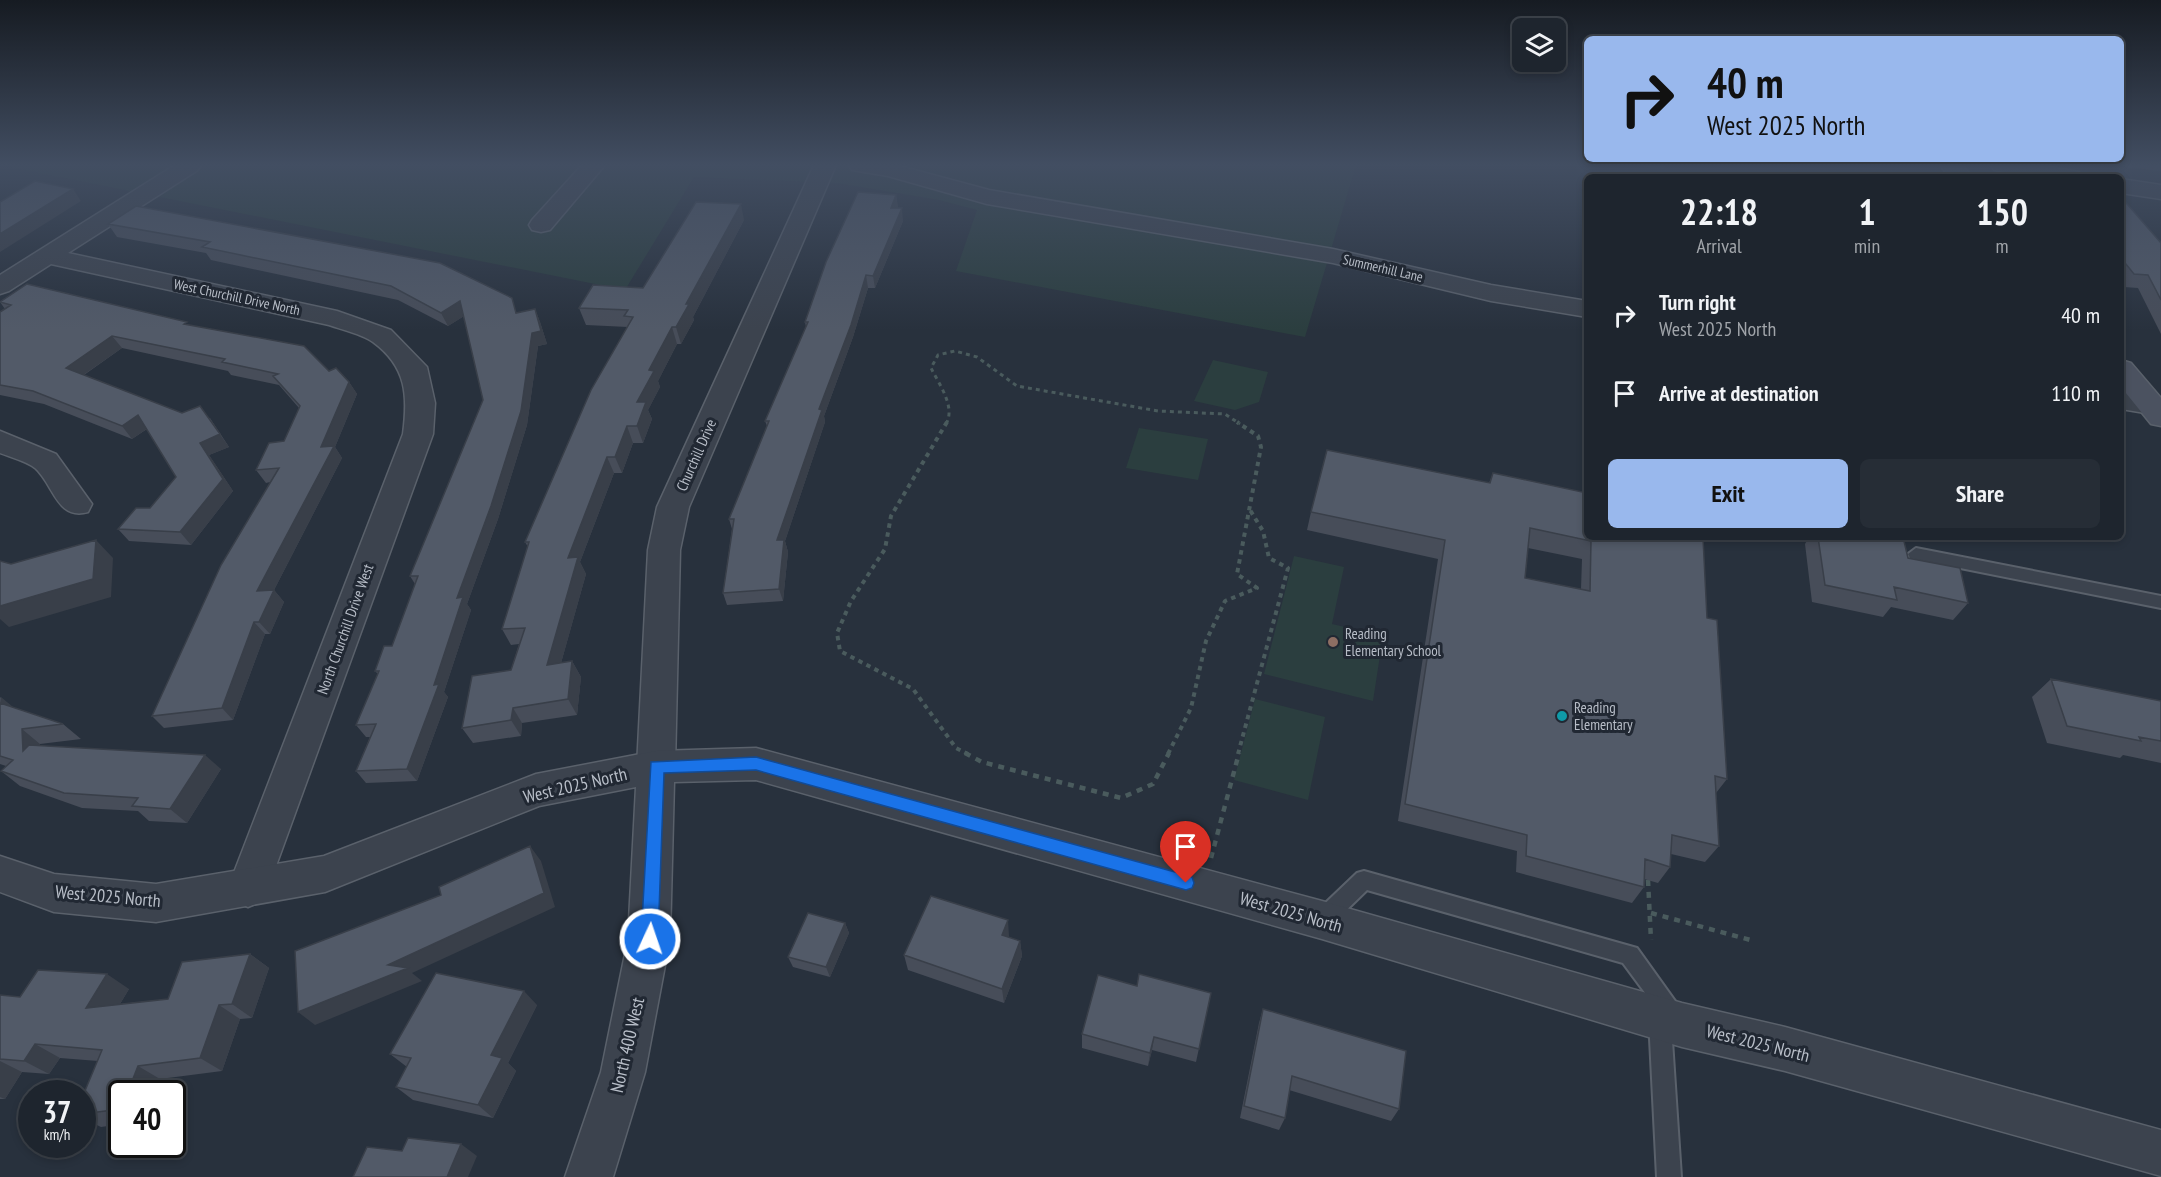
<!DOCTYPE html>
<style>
body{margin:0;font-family:"PT Sans Narrow",sans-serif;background:#262d36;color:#f1f3f6;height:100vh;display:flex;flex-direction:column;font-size:22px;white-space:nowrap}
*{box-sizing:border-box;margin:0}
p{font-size:20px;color:#a1a5aa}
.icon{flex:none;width:33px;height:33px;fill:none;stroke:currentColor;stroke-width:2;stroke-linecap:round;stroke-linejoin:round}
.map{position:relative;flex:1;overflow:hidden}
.panel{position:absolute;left:1584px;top:174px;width:540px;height:366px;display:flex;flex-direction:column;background:#1e252e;border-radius:9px;box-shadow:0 3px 9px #0003,0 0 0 2px #3c424a}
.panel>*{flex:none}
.banner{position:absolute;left:1584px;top:36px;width:540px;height:126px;border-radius:9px;box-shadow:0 3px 9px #0003,0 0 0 2px #3c424a;background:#99b8ed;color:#111;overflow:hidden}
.buttons{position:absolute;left:1512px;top:18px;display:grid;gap:12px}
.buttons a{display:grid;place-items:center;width:54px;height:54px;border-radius:9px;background:#1e252e;box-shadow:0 3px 9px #0003,0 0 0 2px #3c424a;font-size:30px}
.speed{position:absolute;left:18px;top:1080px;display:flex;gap:12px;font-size:30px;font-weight:700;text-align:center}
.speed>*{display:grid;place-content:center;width:78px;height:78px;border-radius:50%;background:#1e252e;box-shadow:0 3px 9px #0003,0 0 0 2px #3c424a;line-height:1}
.speed small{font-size:15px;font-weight:400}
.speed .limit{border:3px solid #111;border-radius:9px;background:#fff;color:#111}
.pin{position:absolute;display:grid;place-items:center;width:51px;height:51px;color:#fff;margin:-62px -26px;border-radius:50% 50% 50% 0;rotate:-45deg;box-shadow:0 0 6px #0007}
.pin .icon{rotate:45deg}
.me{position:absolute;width:66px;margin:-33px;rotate:3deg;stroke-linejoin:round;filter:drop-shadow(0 0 4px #0008)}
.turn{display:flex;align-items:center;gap:21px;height:126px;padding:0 24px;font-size:27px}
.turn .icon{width:78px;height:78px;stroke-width:2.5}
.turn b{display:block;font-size:42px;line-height:51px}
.eta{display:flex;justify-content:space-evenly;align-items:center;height:102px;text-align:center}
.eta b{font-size:36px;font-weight:800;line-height:42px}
.action{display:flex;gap:12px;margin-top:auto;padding:12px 24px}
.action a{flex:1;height:69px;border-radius:9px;background:#99b8ed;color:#111;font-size:24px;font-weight:800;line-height:69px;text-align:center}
.action a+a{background:#262d36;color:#f1f3f6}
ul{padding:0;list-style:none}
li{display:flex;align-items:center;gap:18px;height:78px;padding:0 24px}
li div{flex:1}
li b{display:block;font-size:22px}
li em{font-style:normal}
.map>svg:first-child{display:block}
.green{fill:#2b3e3f}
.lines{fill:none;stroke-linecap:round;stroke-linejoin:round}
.service-casing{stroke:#5a616b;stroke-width:4}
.minor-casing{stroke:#5a616b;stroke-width:3}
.tertiary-casing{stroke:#5a616b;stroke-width:3}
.secondary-casing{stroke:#5a616b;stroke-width:3}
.path-far2{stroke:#4a5b5d;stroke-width:3;stroke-dasharray:4 4;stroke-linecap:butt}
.path-far1{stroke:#4a5b5d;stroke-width:4;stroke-dasharray:4.5 4.5;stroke-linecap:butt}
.path{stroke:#4a5b5d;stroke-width:4.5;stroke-dasharray:6 6;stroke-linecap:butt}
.service{fill:#3c434e;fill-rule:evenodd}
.minor{fill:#3c434e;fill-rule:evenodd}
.tertiary{fill:#3c434e;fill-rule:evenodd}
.secondary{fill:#4b5260;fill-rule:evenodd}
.wall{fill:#474d59;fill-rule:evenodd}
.shaded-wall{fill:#393f49}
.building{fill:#525a68;stroke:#393f49;stroke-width:1.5;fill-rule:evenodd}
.route{fill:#1a73e8;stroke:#114b97;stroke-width:1.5}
.education-dot{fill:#8d6e63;stroke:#212833;stroke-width:2}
.culture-dot{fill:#0f9aa8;stroke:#212833;stroke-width:2}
.labels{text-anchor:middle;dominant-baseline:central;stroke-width:6;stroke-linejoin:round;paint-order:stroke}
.far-street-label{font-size:14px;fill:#b8bec8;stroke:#212833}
.street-label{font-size:15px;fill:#b8bec8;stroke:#212833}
.poi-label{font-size:15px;fill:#b8bec8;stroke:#212833;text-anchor:start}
.near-street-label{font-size:18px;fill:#b8bec8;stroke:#212833}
</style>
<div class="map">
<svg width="2161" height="1177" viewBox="0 0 2161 1177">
<rect width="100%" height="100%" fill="#28313d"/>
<path class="green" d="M0,165H1356L1305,337L956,271L977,210L939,200L837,183L694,177L625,290Z
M1213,360L1268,372L1259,402L1235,410L1194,401Z
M1139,428L1208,439L1198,480L1126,468Z
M1294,556L1344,567L1332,624L1383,636L1373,701L1264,674Z
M1255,699L1325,717L1308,800L1234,780Z"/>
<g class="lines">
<g class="service-casing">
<path id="service" d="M1916,548L2161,596V608L1910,558L1908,554Z
M1364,871L1637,948L1685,1015L1682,1023L1671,1025L1681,1177H1657L1649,1019L1652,1011L1657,1009L1623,963L1367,890L1329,927L1322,930L1315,927L1312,920L1315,913L1357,873Z"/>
</g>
<g class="minor-casing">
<path id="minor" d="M175,165H201L198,170L68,253L337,311L391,330L427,367L435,403L433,434L268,888L262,901L248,907L234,901L228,888L403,434C408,396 407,367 373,342C362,334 343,330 329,325L51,264L9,291L0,294V275Z
M582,165H605L550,230L541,232L532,230L529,225L532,220Z
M814,165H836L689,507L680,550L675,767L669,778L656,783L643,778L637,767L648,550L657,507Z
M849,165H896L989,190L1333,249L1491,285L1587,301V317L1491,301L1333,263L987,204L888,176L852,170Z
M1991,165H2040L2079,172L2082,177H2032L1994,170Z
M2121,179L2161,185V199L2121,193Z
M2121,391L2161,398V412L2151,414L2121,409Z
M0,431L56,454L92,504L88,512C57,521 54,485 35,468C26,461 10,457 0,453Z"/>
</g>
<g class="tertiary-casing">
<path id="tertiary" d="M756,748L1322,901L1682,1003L1785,1027L2161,1130V1176L1785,1071L1682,1047L1322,939L756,780L674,782L670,939L645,1072L613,1177H565L601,1072L628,939L636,787L539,806L325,892L156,922L54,912L0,892V856L54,874L156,884L324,856L536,774L656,751Z"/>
</g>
<g class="secondary-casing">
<path id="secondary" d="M1940,165H1963L1972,177H1949Z
M2121,360L2131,363L2161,398V426L2151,424L2121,387Z"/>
</g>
<path class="path-far2" d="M946,424C956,407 939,384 931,368L938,355L955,351L977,357L1017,386L1158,411L1225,414L1240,424"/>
<path class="path-far1" d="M947,422L891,516L885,549L851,601L837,633L840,651L913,689L956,748L968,754
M1168,754L1191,708L1206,641L1225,601L1257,588L1237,574L1261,447L1258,436L1237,422
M1238,754L1288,568L1269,558L1263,531L1250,510"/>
<path class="path" d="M965,753L982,762L1121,798L1153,784L1169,753
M1211,858L1239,753
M1648,880L1651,940
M1651,913L1754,941"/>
<use href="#service" class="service"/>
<use href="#minor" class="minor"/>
<use href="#tertiary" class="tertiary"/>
<use href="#secondary" class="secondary"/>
</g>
<path class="wall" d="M1633,165H1666L1664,169Z
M2125,165H2161V171L2126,167Z
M896,195L898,208L903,221L875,288H868L853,337L824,416L825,422L785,541L788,552L783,601L727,605L723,593L732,529L729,519L767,426L765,421L806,327L805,322Z
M2121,197L2161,243V334L2138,288L2124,287L2121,283Z
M136,206L518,313L535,309L540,322L547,344L538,346L527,425L498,519L467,604L471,610L444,692L448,697L417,781L366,783L356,771L370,737H366L356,725L378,674L375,671L392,646L415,584L410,576L483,400L464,316L448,326L398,300L211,260L206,253L117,237L108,224Z
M744,220L693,317L694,320L681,344H677L658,381L660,387L648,410L652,419L643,443H633L622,473H614L580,562L586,574L561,663L572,661L581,677L577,715L522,723L521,736L473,743L462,728L511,670L519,644L511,645L502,629L528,547L525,542L628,327L586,325L579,308L643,288Z
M0,302L189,325L329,371L349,382L357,394L335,447L342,458L274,590L284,602L270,634H265L233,720L164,728L152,716L270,482L266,483L256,470L284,441L299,408L279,385L231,375L228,371L122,348L84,375L182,413L210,418L229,447L209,455L233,491L191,545L129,541L118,529L150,508L176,477L147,429L132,439L44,404L0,395V312L5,309Z
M1493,473L1707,618L1727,779L1716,793L1719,846L1705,862L1671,854L1670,867L1658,883L1644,879V887L1632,903L1516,872L1517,851L1398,821L1438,559L1307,530L1311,512L1489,483ZM1528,548L1582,559L1581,589L1525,578Z
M1809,537H1903L1908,558L1968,603L1953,620L1891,607L1883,617L1812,602L1805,544Z
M2051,679L2161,701V763L2123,755L2120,758L2047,743L2032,697Z
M0,697L12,707L63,724L81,739L40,744V746L221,769L187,823L149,821L138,811L82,808L20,786L1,771L6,766L0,764Z
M845,923L849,933L830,977L793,967L788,957Z
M1009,936V937L1020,941L1022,956L1004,1003L908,970L904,955Z
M250,954L269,968L252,1018L240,1019L222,1071L160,1079L122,1094V1124L101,1127L82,1118V1098L98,1061L60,1058L49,1074L22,1072L5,1099H0V995L20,997L129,989L120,1004L168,999Z
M1211,993L1196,1062L1152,1050L1148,1066L1082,1048V1034Z
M537,1005L508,1063L516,1071L493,1118L413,1100L396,1087L407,1067L390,1054Z
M1263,1009L1399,1109L1391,1121L1289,1090L1285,1118L1279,1130L1240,1118L1259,1023Z"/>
<path class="shaded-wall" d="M73,189L81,201L0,252V234Z
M896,195L898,207L892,220L891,208Z
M741,204L744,220L693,317L694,320L681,344L676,327L686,304Z
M902,208L903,221L875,288L873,276Z
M866,275L868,288L853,337L824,416L825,422L785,541L788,552L783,601L779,589L777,540L819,409Z
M460,301L466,315L448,326L441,313Z
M535,309L540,322L547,344L538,346L527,425L498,519L467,604L471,610L444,692L448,697L417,781L407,769L434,685Z
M672,327L677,344L658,381L660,387L648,410L652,419L643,443L637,426V402L649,370Z
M112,336L122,348L76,380L66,368Z
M349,382L357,394L335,447L342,458L274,590L284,602L270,634L259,622L257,591Z
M200,406L229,447L209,455L233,491L191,545L180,532L200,443Z
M138,415L148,428L132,439L122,426Z
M627,426L633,443L622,473L615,457Z
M607,457L614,473L580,562L586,574L556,681L547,665L568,558Z
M96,540L113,558L111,597L9,627L0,619V606Z
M254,622L265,634L233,720L222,708Z
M572,661L581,677L577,715L568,699Z
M1,697L19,712L0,705Z
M513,708L522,723L521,736L511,720Z
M22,729L40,744L41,766L23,751Z
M205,755L221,769L187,823L170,809Z
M530,846L541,861L555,907L412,973L422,981L315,1025L298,1012L388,965Z
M1008,920L1009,936L1004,950L1002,935Z
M845,923L849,933L830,977L826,967Z
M1020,941L1022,956L1004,1003L1002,989Z
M250,954L269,968L252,1018L232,1004Z
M107,974L129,989L109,1022L86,1008Z
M524,991L537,1005L508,1063L516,1071L493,1118L478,1105L491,1055Z
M219,1005L240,1019L222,1071L200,1058Z
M1154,1037L1152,1050L1148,1066L1150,1053Z
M35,1044L60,1058L49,1074L24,1061Z
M0,1061L22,1072L5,1099L0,1097Z
M138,1066L160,1079L155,1094H127Z
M461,1144L477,1156L468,1177H447Z"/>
<path class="building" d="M35,181L73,189L0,234V202Z
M858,192L896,195L891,208H902L873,276L866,275L851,325L819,409L822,410L777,540H784L779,589L723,593L734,519H729L769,421H765L808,322H805L826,262Z
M2121,197L2161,243V300L2148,275L2134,274L2121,258Z
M696,202L741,204L686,304H689L676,327H672L649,370L654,371L637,402H646L637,426H627L615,457H607L568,558L578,557L547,665L572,661L568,699L513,708L511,720L462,728L472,676L511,670L525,628L502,629L529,542H525L591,390L633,317L624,316L628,310L579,308L593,285L643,288Z
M136,206L440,263L512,298L516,313L535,309L541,331L532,333L521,411L491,506L457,598L463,597L434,685L439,684L407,769L356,771L376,724L356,725L379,671H375L384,646H392L418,576H410L483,400L460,301L441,313L391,286L202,247L210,242L108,224Z
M27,284L187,322L184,324L304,346L329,371L336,368L349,382L321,447L334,446L257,591L274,590L259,622H254L222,708L152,716L221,565L279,468L256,470L269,443L284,441L300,406L273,376L278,374L222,362L225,359L112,336L66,368L182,413L200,406L220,434L200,443L223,479L180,532L118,529L136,508H150L176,477L138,415L122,426L33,391L0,385V312L11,305L0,302Z
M1327,450L1490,483L1493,473L1587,493V537H1697L1703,538L1707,618L1717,620L1727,779L1715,776L1719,846L1672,835L1670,867L1645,859L1644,887L1526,856L1527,835L1405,804L1445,540L1311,512ZM1530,528L1591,541L1590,591L1525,578Z
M1818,537H1903L1908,558L1960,568L1968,603L1894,587L1897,600L1825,585Z
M96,540L93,579L0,606V561L11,564Z
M2051,679L2161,701V741L2139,737L2141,741L2067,726Z
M0,703L63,724L22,729L23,751L29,745L205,755L170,809L132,806L138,798L64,793L1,771L13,760L0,756Z
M530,846L544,893L388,965L408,968L298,1012L295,951L441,895L439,887Z
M931,896L1008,920L1002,935L1020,941L1002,989L904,955Z
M808,913L845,923L826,967L788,957Z
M250,954L232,1004L219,1005L200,1058L138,1066L127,1094H122L121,1109L82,1114V1098L102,1050L35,1044L24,1061L0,1059V995L20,997L38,970L107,974L86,1008L168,999L182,962Z
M436,973L524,991L491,1055L502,1058L478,1105L396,1087L411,1058L390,1054Z
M1139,974L1211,993L1199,1049L1154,1037L1150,1053L1082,1034L1098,975L1137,986Z
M1263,1009L1406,1051L1399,1109L1292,1076L1285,1118L1244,1106Z
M408,1138L461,1144L447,1177H353L367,1147L402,1151Z"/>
<linearGradient id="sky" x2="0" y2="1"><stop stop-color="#161b22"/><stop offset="0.5" stop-color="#424e62"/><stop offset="1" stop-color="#424e62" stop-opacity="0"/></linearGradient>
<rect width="2161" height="330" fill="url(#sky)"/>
<path class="route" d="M756,757L1186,875L1192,877L1194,883L1192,888L1186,890L756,770L664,773L658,939L656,944L650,947L643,944L641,939L651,762Z"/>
<circle class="education-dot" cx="1333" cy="642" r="6"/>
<circle class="culture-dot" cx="1562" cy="716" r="6"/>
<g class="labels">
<g class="far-street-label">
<text transform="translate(1383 268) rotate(13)">Summerhill Lane</text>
<text transform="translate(237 297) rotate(12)">West Churchill Drive North</text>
</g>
<g class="street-label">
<text transform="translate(696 455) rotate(-66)">Churchill Drive</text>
<text transform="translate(345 629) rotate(-70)">North Churchill Drive West</text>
</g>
<g class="poi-label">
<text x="1345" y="633">Reading<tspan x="1345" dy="17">Elementary School</tspan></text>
<text x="1574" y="707">Reading<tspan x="1574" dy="17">Elementary</tspan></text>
</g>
<g class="near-street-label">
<text transform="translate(575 785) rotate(-13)">West 2025 North</text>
<text transform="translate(108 896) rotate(5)">West 2025 North</text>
<text transform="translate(1291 912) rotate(16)">West 2025 North</text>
<text transform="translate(1758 1043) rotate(14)">West 2025 North</text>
<text transform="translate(627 1045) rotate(-77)">North 400 West</text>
</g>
</g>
</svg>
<div class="buttons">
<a><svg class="icon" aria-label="layers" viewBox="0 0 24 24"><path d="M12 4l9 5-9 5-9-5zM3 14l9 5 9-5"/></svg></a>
</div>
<div class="speed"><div>37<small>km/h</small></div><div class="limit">40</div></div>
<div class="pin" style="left:1186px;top:883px;background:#d93025"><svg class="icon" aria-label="arrive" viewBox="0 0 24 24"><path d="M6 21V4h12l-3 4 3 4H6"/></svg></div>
<svg class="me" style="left:650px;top:939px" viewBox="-20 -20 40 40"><circle r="17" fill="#1a73e8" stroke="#fff" stroke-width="3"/><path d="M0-11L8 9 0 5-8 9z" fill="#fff"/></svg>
<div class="banner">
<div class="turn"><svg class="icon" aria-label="right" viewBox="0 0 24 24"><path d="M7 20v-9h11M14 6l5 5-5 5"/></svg><div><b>40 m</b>West 2025 North</div></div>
</div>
<section class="panel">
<div class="eta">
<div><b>22:18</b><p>Arrival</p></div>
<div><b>1</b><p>min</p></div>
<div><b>150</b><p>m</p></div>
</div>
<ul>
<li><svg class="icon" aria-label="right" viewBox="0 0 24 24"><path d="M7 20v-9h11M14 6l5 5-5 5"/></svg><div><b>Turn right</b><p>West 2025 North</p></div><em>40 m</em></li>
<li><svg class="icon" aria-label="arrive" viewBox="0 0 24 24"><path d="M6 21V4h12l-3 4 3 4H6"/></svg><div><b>Arrive at destination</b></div><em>110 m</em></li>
</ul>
<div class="action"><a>Exit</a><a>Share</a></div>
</section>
</div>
